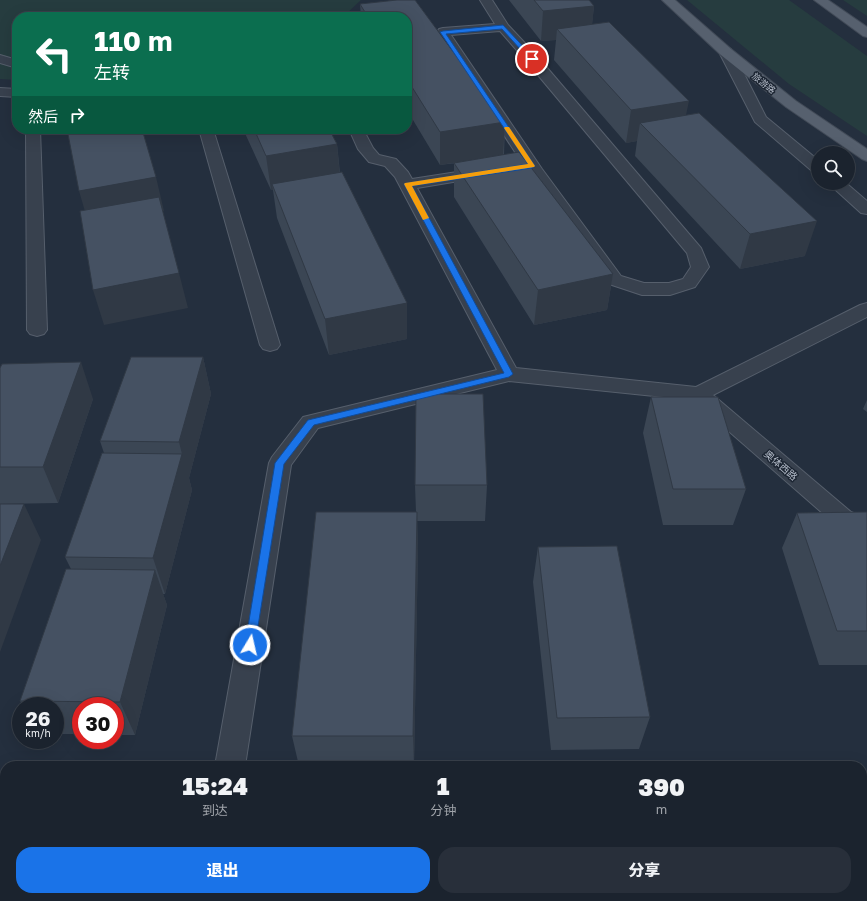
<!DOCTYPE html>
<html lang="zh">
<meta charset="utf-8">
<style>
body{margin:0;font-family:"Golos Text","Noto Sans SC",sans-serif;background:#282f3a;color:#f1f3f6;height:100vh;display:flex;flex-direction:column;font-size:15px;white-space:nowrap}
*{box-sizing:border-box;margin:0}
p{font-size:13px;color:#a0a4aa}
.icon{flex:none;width:22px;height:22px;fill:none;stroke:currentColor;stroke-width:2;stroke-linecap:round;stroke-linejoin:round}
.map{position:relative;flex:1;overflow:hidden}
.details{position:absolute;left:0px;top:761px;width:867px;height:140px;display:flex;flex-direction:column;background:#1b232e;border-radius:16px 16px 0 0;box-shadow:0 4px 16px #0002,0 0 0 1px #39404a}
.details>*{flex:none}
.top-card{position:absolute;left:12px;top:12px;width:400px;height:122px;border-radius:16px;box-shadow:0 4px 16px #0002,0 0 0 1px #39404a;background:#0b6e4f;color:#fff;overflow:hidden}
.controls{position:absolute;left:811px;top:146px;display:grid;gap:8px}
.controls a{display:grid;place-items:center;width:44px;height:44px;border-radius:50%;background:#1b232e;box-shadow:0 4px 16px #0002,0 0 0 1px #39404a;font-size:20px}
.speed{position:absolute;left:12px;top:697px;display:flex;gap:8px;font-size:20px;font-weight:700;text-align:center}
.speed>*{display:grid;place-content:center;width:52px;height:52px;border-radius:50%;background:#1b232e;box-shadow:0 4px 16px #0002,0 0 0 1px #39404a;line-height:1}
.speed small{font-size:10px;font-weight:400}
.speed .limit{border:6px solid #d22;background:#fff;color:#111}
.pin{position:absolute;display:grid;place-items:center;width:34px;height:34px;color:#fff;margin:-17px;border:2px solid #fff;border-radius:50%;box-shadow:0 1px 4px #0007}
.me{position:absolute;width:44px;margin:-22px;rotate:9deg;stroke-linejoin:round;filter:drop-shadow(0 0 3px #0008)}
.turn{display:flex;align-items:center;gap:14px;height:84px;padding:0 16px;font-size:18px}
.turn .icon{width:52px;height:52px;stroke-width:2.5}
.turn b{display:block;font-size:28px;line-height:34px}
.then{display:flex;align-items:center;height:38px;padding:0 16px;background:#0003;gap:8px;font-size:15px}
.eta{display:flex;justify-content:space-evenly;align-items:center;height:68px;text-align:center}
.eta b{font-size:24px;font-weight:800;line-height:28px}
.primary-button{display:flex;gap:8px;margin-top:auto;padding:8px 16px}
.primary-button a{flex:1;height:46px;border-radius:16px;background:#1a73e8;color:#fff;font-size:16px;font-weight:800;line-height:46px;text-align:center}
.primary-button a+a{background:#282f3a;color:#f1f3f6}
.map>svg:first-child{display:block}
.green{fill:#263c3f}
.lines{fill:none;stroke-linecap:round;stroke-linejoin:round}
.minor-casing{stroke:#565f6c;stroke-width:2}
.major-casing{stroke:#414a57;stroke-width:2}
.minor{fill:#38414e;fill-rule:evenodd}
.major{fill:#56606e;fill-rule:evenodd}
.wall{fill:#3b4654}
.shaded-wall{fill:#303945}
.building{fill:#455162;stroke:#303945}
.route{fill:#1a73e8;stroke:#114b97}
.slow{fill:#f59e0b}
.labels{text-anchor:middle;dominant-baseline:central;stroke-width:3;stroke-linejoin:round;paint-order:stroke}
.far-street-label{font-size:9px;fill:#b4bcc9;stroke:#1d2633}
.street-label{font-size:10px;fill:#b4bcc9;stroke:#1d2633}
</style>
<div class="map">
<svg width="867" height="901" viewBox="0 0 867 901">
<rect width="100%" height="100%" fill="#242f3e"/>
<path class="green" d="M0,0H361L343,17H17V80L0,79Z
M687,0H789L867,56V136L789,84Z
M843,0H867V16Z
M0,826L5,828V896H252L270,901H0Z
M862,847L867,849V901H414L437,896H862Z"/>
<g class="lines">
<g class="minor-casing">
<path id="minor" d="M480,0H492L508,25L537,56L701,248L709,267L695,287L670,295H642L609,284L528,172L437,32L439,29L443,28L495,24ZM500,31L527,62L687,253L691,267L683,279L669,283H644L621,276L542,169L451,35Z
M726,48L731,49L733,52L766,117L818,160V173L812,171L755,122L719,52L721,49Z
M0,55L17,60V68L0,63Z
M0,88L17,89V97L0,96Z
M26,129H40L47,330L44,334L37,336L30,334L27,330Z
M199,129H213L280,345L277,349L270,351L263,349L260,345Z
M349,129H363L373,148L379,155L396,159L408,172L412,179L483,168L489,170L491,173L489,176L417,188L516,368L696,387L860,305L867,303V317L713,395L851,512L867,518V537L835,524L693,400L509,381L318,428L291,465L245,766H215L269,463L272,457L303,417L497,370L395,177L385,166L369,162L358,149Z
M828,183H846L867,201V214L861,213Z"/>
</g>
<g class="major-casing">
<path id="major" d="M662,0H675L731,49L796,101L867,149V161L862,159L786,107L721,55Z
M814,0H828L867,27V37L863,36Z"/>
</g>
<use href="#minor" class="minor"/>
<use href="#major" class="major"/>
</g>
<path class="wall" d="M397,0H415L505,122L504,155L519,152L613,274L607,310L534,325L454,197V163H456L440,165L407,110V17H361L360,4Z
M509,0H589L594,6L592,24L686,115L805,256L740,269L635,156L637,141L626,143L554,60L556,40L541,41Z
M243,129H329L337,144L340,173L407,339L329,355L277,218L273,190H271Z
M203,357L211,394L189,478L192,490L165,594H163L167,605L135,735H115V706H81V734H55V706H23L20,701L71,569L65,557L104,453L100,441Z
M0,368L93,399L58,503L0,504Z
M651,397L746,489L733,525H663L643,433Z
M867,400V412L863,409Z
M415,485H487L485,521H417L418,548L414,766H299L292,736L416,512Z
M867,512V665H819L782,548L797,513Z
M538,547L650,717L639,749L551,750L533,582Z"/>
<path class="shaded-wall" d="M594,6L591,36L557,29L556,40L541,41L543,11Z
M689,101L682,134L640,123L637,141L626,143L631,110Z
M505,122L503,155L440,165V132Z
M337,144L340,177L272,184L273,190H271L266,156Z
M156,177L164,211L89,225L79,191Z
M817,221L805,256L740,269L750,234Z
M179,273L188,308L104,325L93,290Z
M613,274L607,310L534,325L538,290Z
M407,303V339L329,355L325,319Z
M203,357L211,394L189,478L192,490L165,594L153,558L182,454L179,442Z
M81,362L93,399L58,503L43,467Z
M24,504L41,540L0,652V566Z
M417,512L418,548L414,766L413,736Z
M155,570L167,605L135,735L120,702Z"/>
<path class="building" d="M397,0H415L505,122L440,132L407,79V17H368L360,4Z
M534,0H589L594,6L543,11Z
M609,22L689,101L631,110L557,29Z
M699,113L817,221L750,234L640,123Z
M67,129H142L156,177L79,191Z
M254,129H329L337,144L266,156Z
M519,152L613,274L538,290L454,163Z
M342,172L407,303L325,319L272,184Z
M159,197L179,273L93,290L80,211Z
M131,357H203L179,442L100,441Z
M81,362L43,467H0V368L2,364Z
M416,394H483L487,485H415Z
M651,397H718L746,489H673Z
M102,453L182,454L153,558L65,557Z
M0,504H24L0,566Z
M316,512H417L413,736H292Z
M867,512V631H837L797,513Z
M617,546L650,717L557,718L538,547Z
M66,569L155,570L120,702L20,701Z"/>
<path class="route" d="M503,25L534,58V60H530L502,29L446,34L535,166L532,168L412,186L513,374L509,377L314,425L284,464L255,645L254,648L250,649L246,648L245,645L275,463L308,420L504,373L404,184L408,183L528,164L440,32L443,31Z"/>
<path class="slow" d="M505,127H509L535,166L534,167L412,186L429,218L423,220L404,184L405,183L528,164L504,128Z"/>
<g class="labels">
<g class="far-street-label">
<text transform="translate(764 83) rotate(39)">旅游路</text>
</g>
<g class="street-label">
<text transform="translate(781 465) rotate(41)">奥体西路</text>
</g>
</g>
</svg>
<div class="controls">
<a><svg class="icon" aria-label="search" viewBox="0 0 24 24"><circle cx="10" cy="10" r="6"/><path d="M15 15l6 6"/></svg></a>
</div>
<div class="speed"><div>26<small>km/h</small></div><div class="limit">30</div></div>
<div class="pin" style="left:532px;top:59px;background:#d93025"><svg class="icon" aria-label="arrive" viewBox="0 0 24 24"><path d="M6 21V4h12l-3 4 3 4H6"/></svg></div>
<svg class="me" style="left:250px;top:645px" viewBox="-20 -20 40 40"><circle r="17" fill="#1a73e8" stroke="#fff" stroke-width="3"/><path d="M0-11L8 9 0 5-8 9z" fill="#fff"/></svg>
<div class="top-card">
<div class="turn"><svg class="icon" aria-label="left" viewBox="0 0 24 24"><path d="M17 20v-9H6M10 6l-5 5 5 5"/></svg><div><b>110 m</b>左转</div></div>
<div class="then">然后<svg class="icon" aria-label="right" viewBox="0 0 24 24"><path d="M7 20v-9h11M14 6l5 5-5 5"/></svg></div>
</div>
<section class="details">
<div class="eta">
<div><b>15:24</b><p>到达</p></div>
<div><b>1</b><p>分钟</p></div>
<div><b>390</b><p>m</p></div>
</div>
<div class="primary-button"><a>退出</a><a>分享</a></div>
</section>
</div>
